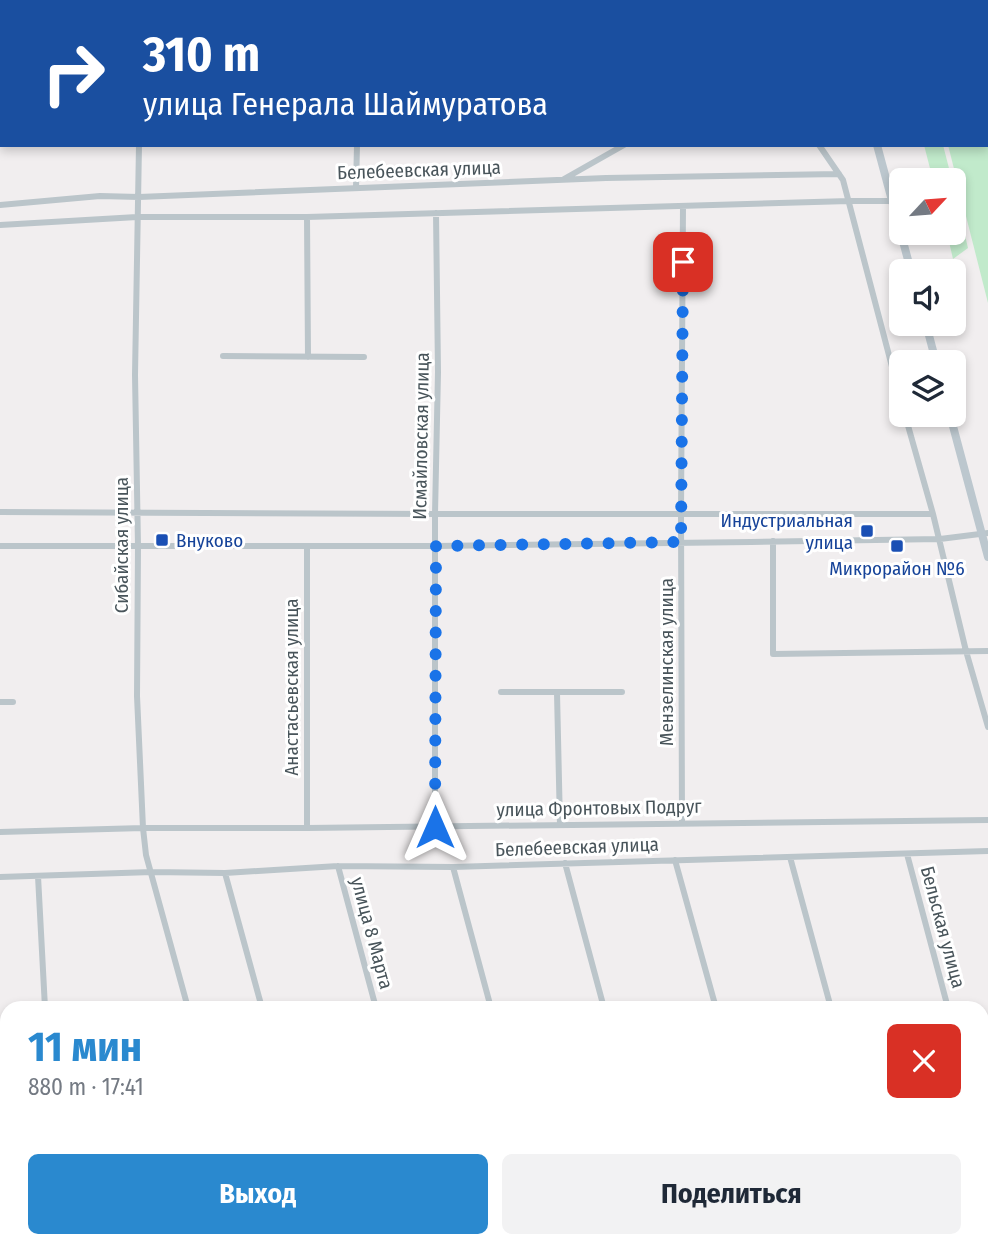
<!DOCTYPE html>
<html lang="ru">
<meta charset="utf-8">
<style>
body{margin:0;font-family:"Fira Sans Condensed",sans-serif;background:#f2f2f3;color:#1f2937;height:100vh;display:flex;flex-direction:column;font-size:26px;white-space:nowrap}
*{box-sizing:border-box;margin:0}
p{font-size:23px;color:#747a83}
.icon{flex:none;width:38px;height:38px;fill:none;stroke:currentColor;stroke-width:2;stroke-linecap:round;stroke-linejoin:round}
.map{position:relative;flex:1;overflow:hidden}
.details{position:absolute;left:0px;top:1001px;width:989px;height:247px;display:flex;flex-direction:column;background:#fff;border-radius:21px 21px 0 0;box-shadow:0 4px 10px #0003}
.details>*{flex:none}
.hud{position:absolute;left:0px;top:0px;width:989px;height:147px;box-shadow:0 4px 10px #0003;background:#1a4fa0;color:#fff;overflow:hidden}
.needle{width:46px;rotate:64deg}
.buttons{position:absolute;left:889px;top:168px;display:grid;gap:14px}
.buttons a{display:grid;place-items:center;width:77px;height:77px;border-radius:10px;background:#fff;box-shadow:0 4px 10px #0003;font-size:35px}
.pin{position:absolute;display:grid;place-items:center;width:60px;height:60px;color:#fff;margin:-30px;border-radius:14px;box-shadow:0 4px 10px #0006}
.me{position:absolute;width:77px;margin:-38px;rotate:0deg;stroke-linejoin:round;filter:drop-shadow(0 0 5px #0008)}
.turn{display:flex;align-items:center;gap:24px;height:147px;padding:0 28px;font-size:32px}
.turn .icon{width:91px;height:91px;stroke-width:2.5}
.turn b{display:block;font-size:49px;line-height:60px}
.round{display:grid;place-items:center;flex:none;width:74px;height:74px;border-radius:10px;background:#f2f2f3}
.overview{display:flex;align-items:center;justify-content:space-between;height:119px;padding:0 28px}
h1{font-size:42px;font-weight:700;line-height:52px;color:#2a89cf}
.primary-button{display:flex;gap:14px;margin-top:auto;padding:14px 28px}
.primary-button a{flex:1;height:80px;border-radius:10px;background:#2a89cf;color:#fff;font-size:28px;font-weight:700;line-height:80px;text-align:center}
.primary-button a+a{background:#f2f2f3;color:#1f2937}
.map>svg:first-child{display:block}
.green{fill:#c1eacb}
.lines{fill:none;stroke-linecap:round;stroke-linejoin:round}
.street{stroke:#bbc5ca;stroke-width:6}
.secondary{stroke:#bcc7ce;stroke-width:8}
.route{stroke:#1a73e8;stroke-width:12;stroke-dasharray:0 21.6}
.transit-dot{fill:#1a4fb4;stroke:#fff;stroke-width:2.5}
.labels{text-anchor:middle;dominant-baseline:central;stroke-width:6;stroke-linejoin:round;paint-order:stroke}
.street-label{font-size:19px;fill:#48545a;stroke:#fff}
.transit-label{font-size:19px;fill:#164399;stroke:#fff;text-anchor:end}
</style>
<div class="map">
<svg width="988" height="1247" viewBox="0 0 988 1247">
<rect width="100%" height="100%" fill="#f1eeef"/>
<path class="green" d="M912,0H988V303L948,145H987V2H912Z
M924,145H943L952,180H933Z
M954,189L968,248L953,259L947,233H954Z"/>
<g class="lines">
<path class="street" d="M356,0V2
M739,0L740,2
M32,2V0
M140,2V0
M252,2V0
M455,2L458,0
M650,2L653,0
M0,99H2
M139,145L135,375L138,546L137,696L143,828L146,855L188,1008
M819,145L843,180L901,401
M564,179L624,145
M356,188L357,145
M0,205L100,196L139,197L606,178L839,174
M307,217L308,357
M0,225L137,217H307L849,201H892
M223,356L364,357
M905,415L933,514L966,651L988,727
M0,512L435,514H933
M773,541V654L988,651
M0,546H436L751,542L940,539L988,533
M501,692H622
M557,693L560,825
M0,702H13
M682,823L681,513L683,206
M435,826V514L438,372L436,213
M307,828V546
M0,832L143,828H307L988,820
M907,854L948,1008
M790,857L831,1008
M675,860L716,1008
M565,863L604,1008
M338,866L376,1008
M453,867L491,1008
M225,873L262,1008
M38,876L45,1008
M0,877L152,872L225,873L338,866L453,867L988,851
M982,1136L988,1159
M982,1205L985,1196
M107,1241L108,1247
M250,1241L252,1247
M328,1241L329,1247
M439,1241L440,1247
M554,1241L556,1247
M666,1241L668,1247
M781,1241L783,1247
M895,1241L897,1247
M794,1247L817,1241
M964,1247L967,1241"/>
<path class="secondary" d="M836,0L837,2
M877,145L911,271
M926,324L936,362
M950,415L988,557"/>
</g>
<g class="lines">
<path class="route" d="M435,827L436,546L681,542L683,262"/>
</g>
<g class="transit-dot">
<rect x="860" y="524" width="14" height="14" rx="3.5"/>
<rect x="155" y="533" width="14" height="14" rx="3.5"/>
<rect x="890" y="539" width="14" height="14" rx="3.5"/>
</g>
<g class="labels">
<g class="street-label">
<text transform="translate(419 170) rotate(-2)">Белебеевская улица</text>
<text transform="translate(421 436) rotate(-89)">Исмайловская улица</text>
<text transform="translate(121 545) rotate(-90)">Сибайская улица</text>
<text transform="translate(666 662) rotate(-90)">Мензелинская улица</text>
<text transform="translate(291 687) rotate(-90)">Анастасьевская улица</text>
<text transform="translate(599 808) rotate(-1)">улица Фронтовых Подруг</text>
<text transform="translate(577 847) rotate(-2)">Белебеевская улица</text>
<text transform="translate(943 927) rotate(75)">Бельская улица</text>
<text transform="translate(372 933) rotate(75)">улица 8 Марта</text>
</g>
<g class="transit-label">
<text x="853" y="520">Индустриальная<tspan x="853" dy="22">улица</tspan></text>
<text x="176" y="540" text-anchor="start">Внуково</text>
<text x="897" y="568" text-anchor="middle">Микрорайон №6</text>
</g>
</g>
</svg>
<div class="buttons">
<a><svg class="needle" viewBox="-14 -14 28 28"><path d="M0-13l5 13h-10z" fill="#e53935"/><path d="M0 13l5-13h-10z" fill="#747a83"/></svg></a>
<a><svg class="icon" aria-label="sound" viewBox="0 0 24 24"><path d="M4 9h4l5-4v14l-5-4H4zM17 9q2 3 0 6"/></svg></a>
<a><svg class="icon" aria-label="layers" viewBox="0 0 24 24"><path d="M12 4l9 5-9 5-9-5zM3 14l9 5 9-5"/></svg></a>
</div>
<div class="pin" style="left:683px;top:262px;background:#d93025"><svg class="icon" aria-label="arrive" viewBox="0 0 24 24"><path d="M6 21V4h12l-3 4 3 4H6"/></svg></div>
<svg class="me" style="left:435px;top:827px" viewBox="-20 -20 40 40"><path d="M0-17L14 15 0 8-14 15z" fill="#1a73e8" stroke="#fff" stroke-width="4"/></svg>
<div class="hud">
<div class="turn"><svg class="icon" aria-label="right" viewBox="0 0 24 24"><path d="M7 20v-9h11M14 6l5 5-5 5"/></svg><div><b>310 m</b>улица Генерала Шаймуратова</div></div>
</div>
<section class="details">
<div class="overview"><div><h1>11 мин</h1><p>880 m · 17:41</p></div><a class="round" style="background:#d93025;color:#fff"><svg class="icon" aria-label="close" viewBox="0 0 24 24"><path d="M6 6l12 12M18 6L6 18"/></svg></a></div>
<div class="primary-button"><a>Выход</a><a>Поделиться</a></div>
</section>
</div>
